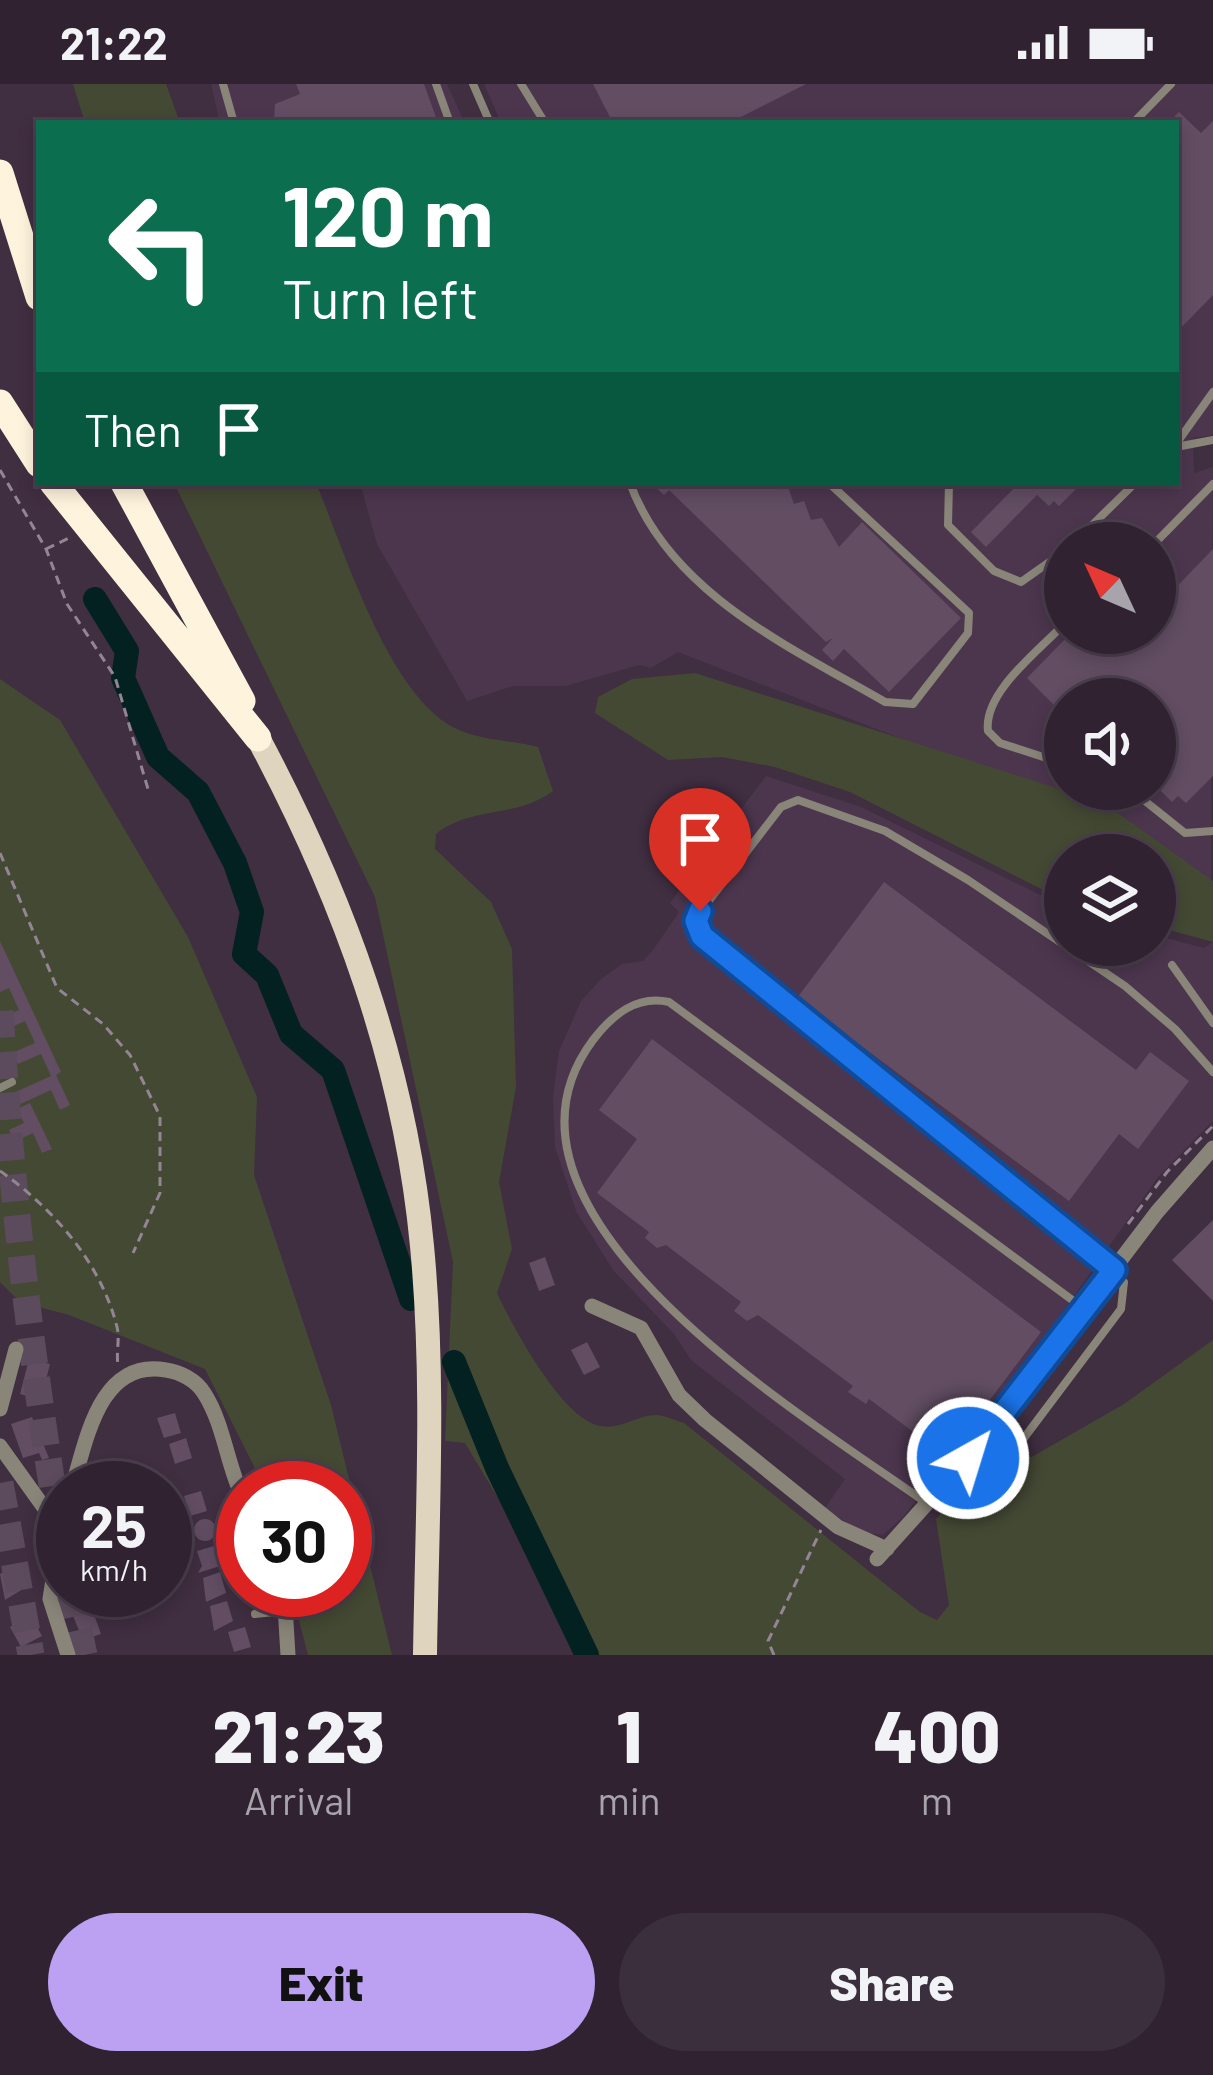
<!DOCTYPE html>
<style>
body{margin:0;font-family:Barlow,sans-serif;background:#3c2f3d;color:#f1f3f6;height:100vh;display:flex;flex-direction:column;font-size:45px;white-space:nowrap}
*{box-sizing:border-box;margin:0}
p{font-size:39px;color:#a8a4ab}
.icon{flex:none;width:66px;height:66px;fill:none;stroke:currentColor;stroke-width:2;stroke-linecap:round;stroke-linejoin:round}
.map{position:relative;height:1571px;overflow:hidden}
.sheet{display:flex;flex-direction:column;background:#302231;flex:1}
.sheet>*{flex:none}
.hud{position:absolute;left:36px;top:36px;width:1143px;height:366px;border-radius:0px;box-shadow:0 6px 18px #0003,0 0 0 3px #4b3f4d;background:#0b6e4f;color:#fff;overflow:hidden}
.needle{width:78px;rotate:314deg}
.buttons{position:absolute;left:1044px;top:438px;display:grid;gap:24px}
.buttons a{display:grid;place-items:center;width:132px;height:132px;border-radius:50%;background:#302231;box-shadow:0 6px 18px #0003,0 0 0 3px #4b3f4d;font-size:60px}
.speed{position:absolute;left:36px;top:1377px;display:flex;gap:24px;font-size:60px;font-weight:700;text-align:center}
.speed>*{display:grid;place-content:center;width:156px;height:156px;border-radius:50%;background:#302231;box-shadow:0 6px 18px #0003,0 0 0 3px #4b3f4d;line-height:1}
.speed small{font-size:30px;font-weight:400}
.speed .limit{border:18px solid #d22;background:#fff;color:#111}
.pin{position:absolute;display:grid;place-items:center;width:102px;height:102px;color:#fff;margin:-123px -51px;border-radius:50% 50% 50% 0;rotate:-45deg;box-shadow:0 0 12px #0007}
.pin .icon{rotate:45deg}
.me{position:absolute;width:132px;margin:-66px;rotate:39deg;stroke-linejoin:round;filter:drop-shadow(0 0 9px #0008)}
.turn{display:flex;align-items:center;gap:42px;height:252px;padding:0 48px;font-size:54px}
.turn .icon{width:156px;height:156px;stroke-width:2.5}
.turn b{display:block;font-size:84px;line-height:102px}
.then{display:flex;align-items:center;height:114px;padding:0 48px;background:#0003;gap:24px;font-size:45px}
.eta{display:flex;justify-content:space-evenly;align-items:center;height:204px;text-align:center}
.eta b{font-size:72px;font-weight:800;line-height:84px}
.cta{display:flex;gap:24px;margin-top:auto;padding:24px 48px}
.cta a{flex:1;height:138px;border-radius:72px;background:#bca0f2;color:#111;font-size:48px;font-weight:800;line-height:138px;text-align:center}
.cta a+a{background:#3c2f3d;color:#f1f3f6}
.status{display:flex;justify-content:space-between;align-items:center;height:84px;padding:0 60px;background:#302231;direction:ltr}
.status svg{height:33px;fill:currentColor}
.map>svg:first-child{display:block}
.built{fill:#4c364e;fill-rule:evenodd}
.green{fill:#444934}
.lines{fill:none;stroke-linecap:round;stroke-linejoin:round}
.river{stroke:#032121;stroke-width:24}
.building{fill:#624d63}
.motorway-tunnel{stroke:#5c4b5d;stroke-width:27;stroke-dasharray:27 14;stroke-linecap:butt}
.path{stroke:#948595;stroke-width:3;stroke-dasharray:9 6;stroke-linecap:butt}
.service{stroke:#8a8579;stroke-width:8}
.minor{stroke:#8a8579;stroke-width:15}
.primary{stroke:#dfd4bd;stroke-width:24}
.motorway{stroke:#fef4dd;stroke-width:27}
.route-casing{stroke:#114b97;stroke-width:30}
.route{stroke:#1a73e8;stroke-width:21}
</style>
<div class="status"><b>21:22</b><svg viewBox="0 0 49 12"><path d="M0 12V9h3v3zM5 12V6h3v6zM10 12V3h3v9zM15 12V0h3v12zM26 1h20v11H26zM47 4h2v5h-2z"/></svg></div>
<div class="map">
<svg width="1213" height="1571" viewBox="0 0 1213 1571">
<rect width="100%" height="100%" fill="#402e41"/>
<path class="built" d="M211,0H447L465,39H220Z
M484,0H1213V351L1193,354L1194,389L1213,383L1211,799L1104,719L933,667L678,568L651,584L639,581L566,602H513L467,617L377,460L360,399H1176V39H501ZM1065,459H1155V549H1065ZM1065,615H1155V705H1065Z
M766,692L861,723L1065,823V861H1155V851L1204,864L1213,858V1037L1159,1092L1049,1247L903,1433L883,1451L860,1448L825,1424L845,1395L692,1277L674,1250L613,1186L576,1127L555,1063L553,1013L559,967L581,917L601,895L622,880L643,877L653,866L679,828L670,819Z"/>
<path class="green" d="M73,0H166L180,39H85Z
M174,399H316C344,465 389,614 457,645C482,657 512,656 538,663L553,707C518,734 471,722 436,750L435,765L491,818L512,865L516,1003L499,1098L512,1165L497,1209C513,1243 562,1335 600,1342C621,1346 637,1331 656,1331C664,1331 676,1337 684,1339L920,1528L937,1536L949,1521L936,1435L948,1421L1124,1320L1213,1256V1571H592L465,1359L445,1357L453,1178L375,813Z
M695,589L1104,719L1213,797V858L1155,842V771H1065V817L850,708L775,683L722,673L668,676L595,629L598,613L632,595Z
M0,595L60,636L188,853L257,1013L254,1091L331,1321L392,1571H308L291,1506H345V1404H265L205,1285L69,1231L20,1218L0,1198Z"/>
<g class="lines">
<path class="river" d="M95,515L127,567L123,594L158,673L198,708L235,779L252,828L244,870L267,891L291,950L333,986L411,1215
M454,1278L497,1384L587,1571"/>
</g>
<path class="building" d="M296,0H424L438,39H274L275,20L300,10Z
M593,0H806L729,39H613Z
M1179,28L1201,49L1213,37V211L1176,249V39H1168Z
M651,399H776L780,406L779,400H787L794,420L804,417L811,436L822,434L839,463L862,438L961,534L889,608L844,565L833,577L822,566L833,554L826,558L669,406L664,411Z
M1019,399H1082L1059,422L1054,417L1049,422L1037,411L986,463L971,448Z
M1213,465V692L1186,719L1178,712L1172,718L1155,701V615H1065L1058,625L1027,594L1071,549H1155V525Z
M884,798L1136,986L1150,968L1189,997L1138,1065L1119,1050L1069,1117L797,914Z
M0,857L61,988L56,991L70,1021L60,1026L51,1006L16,1022L11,1010L51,992L41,970L18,980L12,969L35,959L25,937L3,947L0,942V935L19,926L9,904L0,908Z
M652,955L1041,1248L947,1373L869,1315L866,1320L848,1308L853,1302L758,1231L747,1237L734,1227L741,1218L666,1161L657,1164L645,1154L649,1148L597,1109L637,1055L599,1026Z
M30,1019L52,1065L42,1069L33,1049L14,1058L9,1046L24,1039L17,1025Z
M1213,1136V1217L1172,1176Z
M545,1173L555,1201L539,1207L529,1179Z
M587,1258L600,1283L584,1291L571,1266Z
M29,1275L50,1280L41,1316L20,1310Z
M175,1329L181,1349L164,1354L157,1334Z
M32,1333L49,1374L42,1376L39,1369L23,1374L11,1340Z
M186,1354L192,1374L175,1380L169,1360Z
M201,1407L207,1427L190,1432L184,1412Z
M194 1446a11 11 0 1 1 22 0a11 11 0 1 1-22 0Z
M214,1462L220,1482L198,1489L202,1482L197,1467Z
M11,1484L23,1505L5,1516L0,1490Z
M220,1488L226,1509L206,1518L203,1494Z
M77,1511L80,1520L91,1522L101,1550L83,1556L66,1515Z
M227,1517L233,1537L214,1547L210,1522Z
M31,1532L42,1552L21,1563L10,1543Z
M245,1543L251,1563L234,1568L228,1548Z"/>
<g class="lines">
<path class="motorway-tunnel" d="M0,927C11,1107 32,1283 62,1462
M0,1399L31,1571
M70,1506L84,1571"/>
<path class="path" d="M0,386L46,465L67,520L115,593L148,705
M46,465L69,454
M0,769L57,904L103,940L130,971L160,1032V1109L133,1169
M0,1087C53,1124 101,1179 117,1243C120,1255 116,1269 118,1281
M1128,1140L1167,1088L1213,1042
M774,1571L768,1557L821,1446"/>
<path class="service" d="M223,0L234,39
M436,0L450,39
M473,0L490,39
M521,0L545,39
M1133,39L1171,0
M1176,360L1213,308
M1176,363L1213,356
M630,399C670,509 790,563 885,618L913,620L968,549L969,529L829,399
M949,399L948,441L994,487L1021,498L1065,467
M1074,459L1135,399
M1155,459L1213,400
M1065,539C1040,566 983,608 988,647L1000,659L1065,680
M1130,705L1185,749L1213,747
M1172,881L1213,939
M0,1004L12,998
M1024,1354L1121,1225L1124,1198L702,852L696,837L701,827L781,723L798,716L885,747L968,796L1125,902L1175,945L1213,988
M928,1420C812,1337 463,1130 593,956C613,930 637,911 669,918L1083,1224
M239,1478L243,1477
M255,1530L284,1527"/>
<path class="minor" d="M592,1222L641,1244L679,1311L705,1336L838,1443L887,1465
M0,1325L16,1265
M0,1362L58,1443
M72,1404C86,1358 99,1274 166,1286C180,1288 196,1296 204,1309C224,1340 227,1381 243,1414
M63,1430L50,1515L68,1571
M877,1475L984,1356L1157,1128L1213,1064
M284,1506L288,1571"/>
<path class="primary" d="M258,654C343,813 405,981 422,1162C435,1297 427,1435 425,1571"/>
<path class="motorway" d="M0,89L39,213
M0,319L39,380
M53,399L258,654
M124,399L242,617"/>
</g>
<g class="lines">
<g class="route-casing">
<path id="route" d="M700,827L696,837L702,852L1114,1186L968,1374"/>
</g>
<use href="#route" class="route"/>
</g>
</svg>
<div class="buttons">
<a><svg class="needle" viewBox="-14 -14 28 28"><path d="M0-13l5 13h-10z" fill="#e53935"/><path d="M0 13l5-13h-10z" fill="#a8a4ab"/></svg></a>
<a><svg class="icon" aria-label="sound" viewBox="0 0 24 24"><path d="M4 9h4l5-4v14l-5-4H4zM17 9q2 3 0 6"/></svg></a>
<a><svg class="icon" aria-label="layers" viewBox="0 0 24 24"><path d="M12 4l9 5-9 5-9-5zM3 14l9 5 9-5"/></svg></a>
</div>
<div class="speed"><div>25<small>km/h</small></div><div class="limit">30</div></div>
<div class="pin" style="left:700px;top:827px;background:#d93025"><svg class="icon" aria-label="arrive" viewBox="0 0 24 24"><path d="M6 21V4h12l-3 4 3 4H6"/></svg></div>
<svg class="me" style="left:968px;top:1374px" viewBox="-20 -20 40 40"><circle r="17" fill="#1a73e8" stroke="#fff" stroke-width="3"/><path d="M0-11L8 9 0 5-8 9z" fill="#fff"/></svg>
<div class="hud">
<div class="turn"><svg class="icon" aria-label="left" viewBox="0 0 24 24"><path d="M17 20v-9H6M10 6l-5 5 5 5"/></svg><div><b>120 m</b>Turn left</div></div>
<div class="then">Then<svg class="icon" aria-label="arrive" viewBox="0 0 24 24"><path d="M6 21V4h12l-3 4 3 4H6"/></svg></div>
</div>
</div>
<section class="sheet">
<div class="eta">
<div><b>21:23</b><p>Arrival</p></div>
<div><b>1</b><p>min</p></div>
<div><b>400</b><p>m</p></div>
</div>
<div class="cta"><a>Exit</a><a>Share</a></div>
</section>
